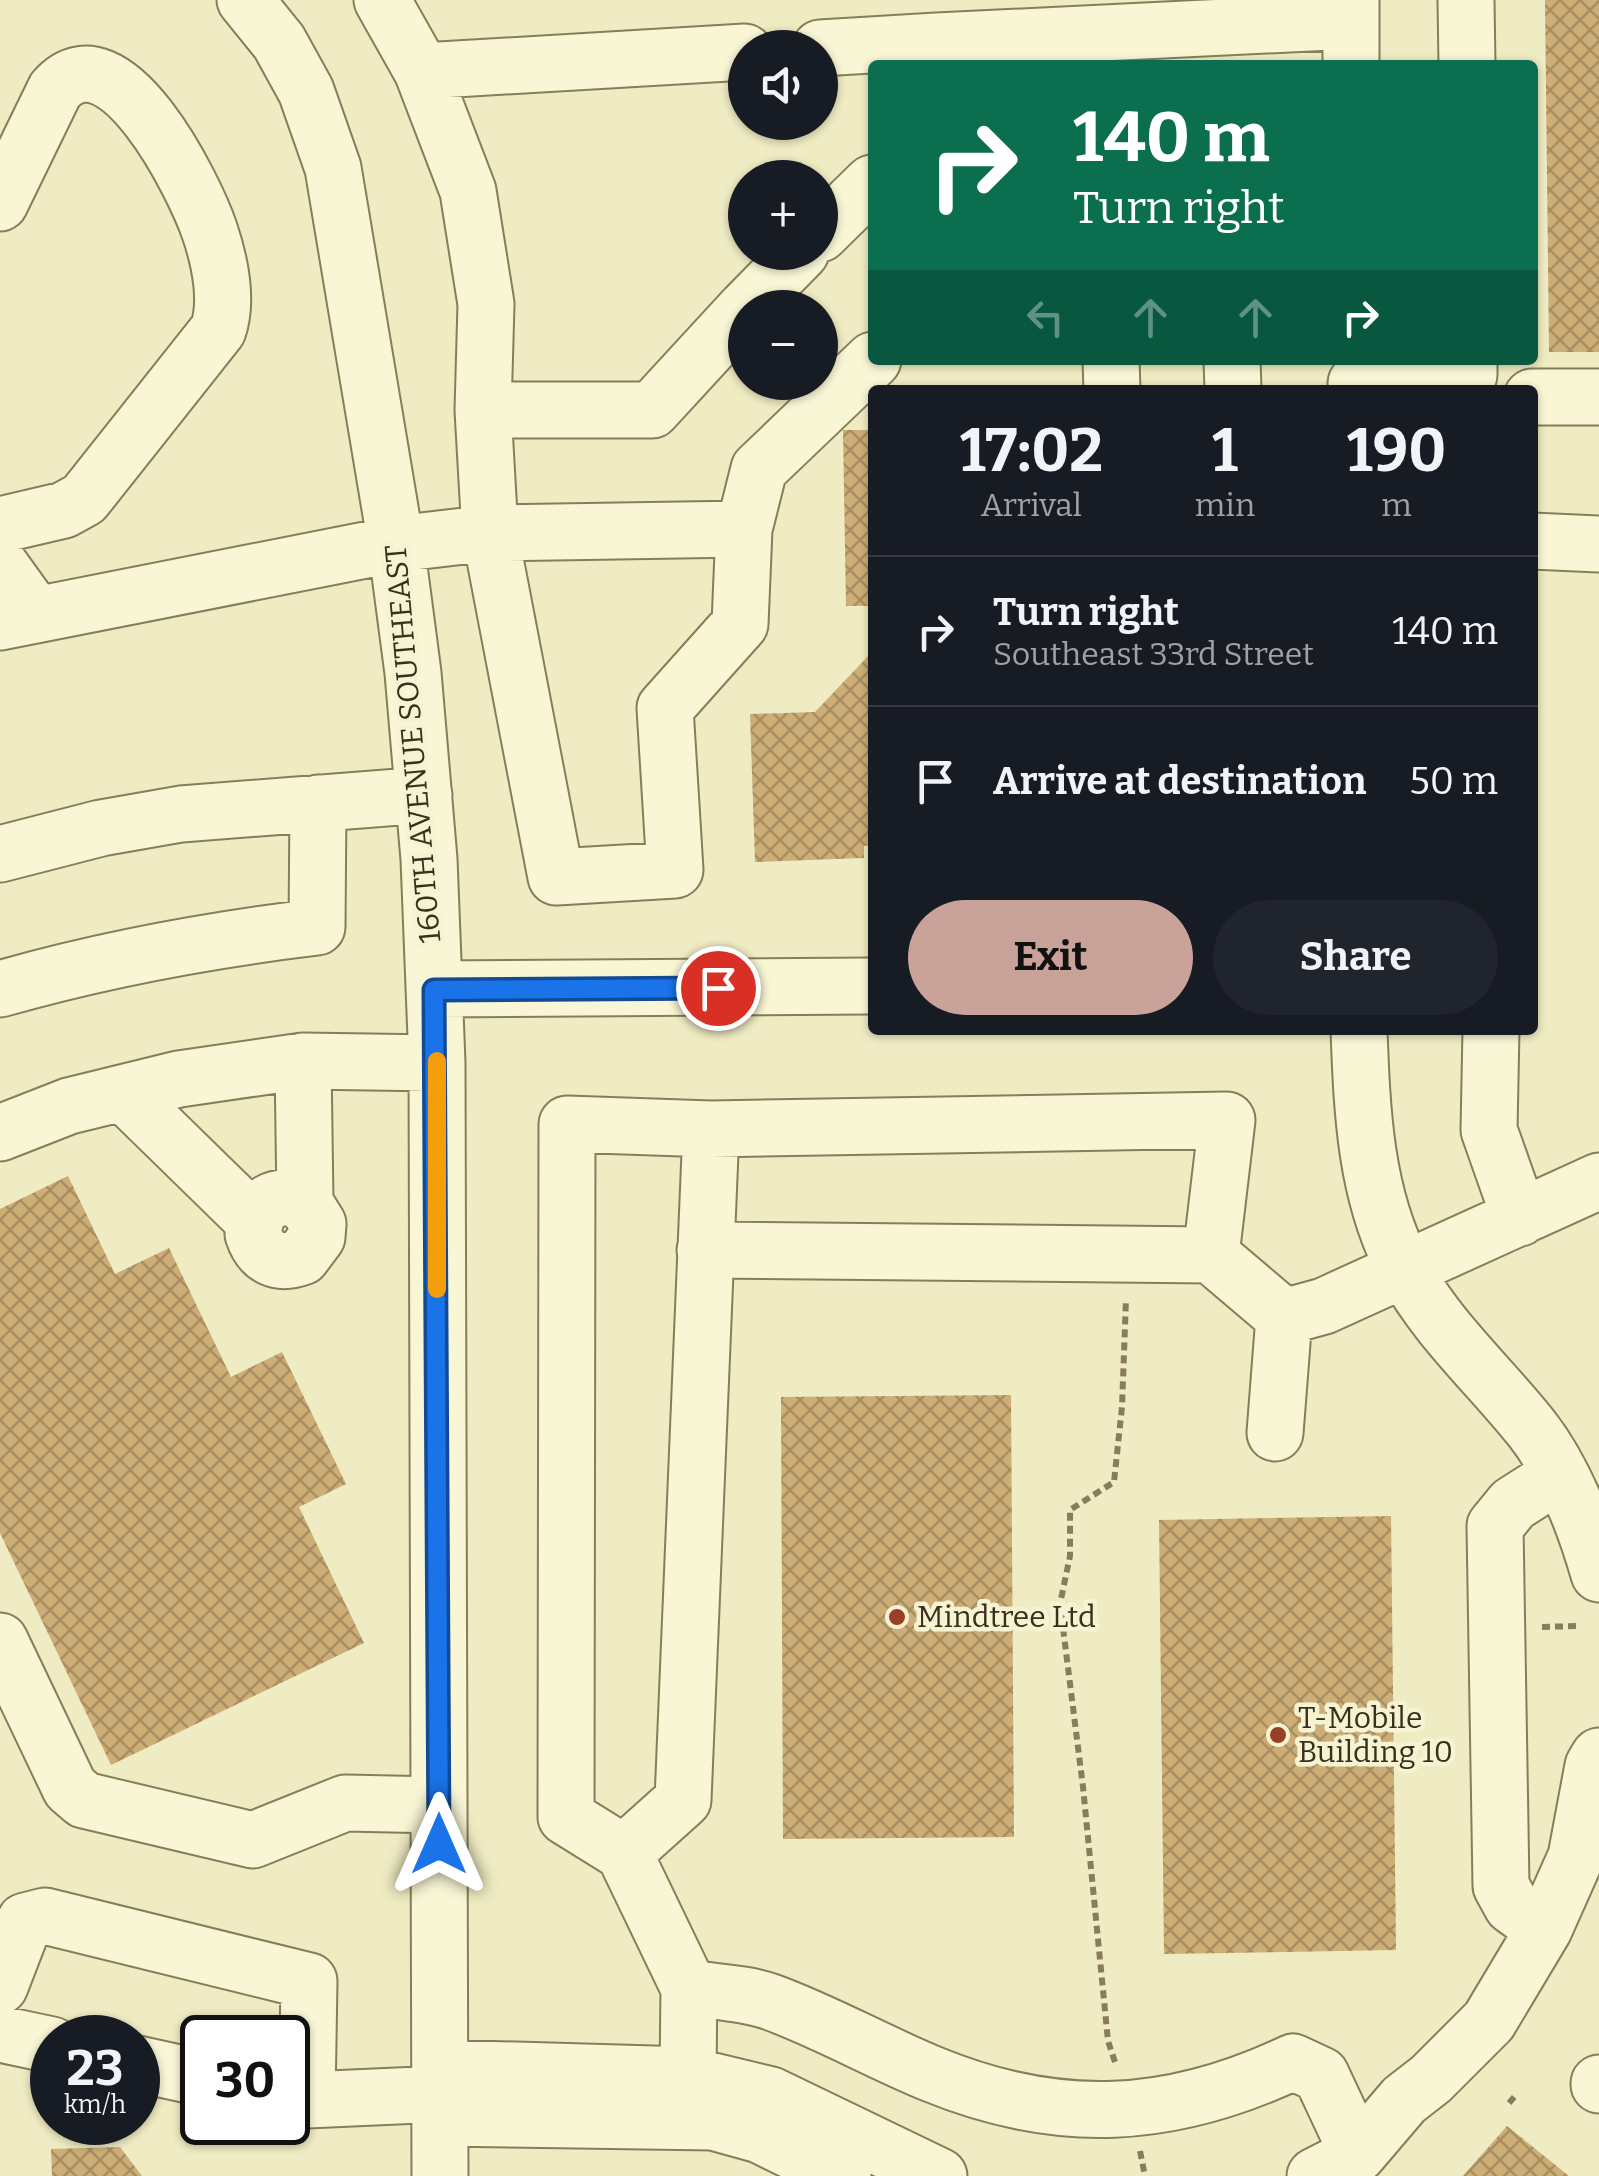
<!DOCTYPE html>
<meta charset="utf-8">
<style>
body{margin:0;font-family:Bitter,serif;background:#20242c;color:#f1f3f6;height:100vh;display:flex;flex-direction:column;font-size:38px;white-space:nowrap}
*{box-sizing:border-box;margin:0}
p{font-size:32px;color:#9ea1a6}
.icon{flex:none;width:55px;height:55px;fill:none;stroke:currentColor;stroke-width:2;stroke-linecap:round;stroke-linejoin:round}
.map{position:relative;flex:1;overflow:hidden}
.details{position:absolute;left:868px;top:385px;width:670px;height:650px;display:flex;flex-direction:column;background:#171b24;border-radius:10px;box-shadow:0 2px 8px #0004}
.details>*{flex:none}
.guide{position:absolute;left:868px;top:60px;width:670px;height:305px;border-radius:10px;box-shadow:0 2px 8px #0004;background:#0b6e4f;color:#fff;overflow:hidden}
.fabs{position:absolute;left:728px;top:30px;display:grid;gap:20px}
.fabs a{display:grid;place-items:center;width:110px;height:110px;border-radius:50%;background:#171b24;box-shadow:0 2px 8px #0004;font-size:50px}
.speed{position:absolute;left:30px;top:2015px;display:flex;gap:20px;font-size:50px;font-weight:700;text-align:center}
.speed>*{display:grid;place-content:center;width:130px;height:130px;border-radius:50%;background:#171b24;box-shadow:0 2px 8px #0004;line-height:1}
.speed small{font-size:25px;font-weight:400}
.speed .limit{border:5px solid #111;border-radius:15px;background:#fff;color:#111}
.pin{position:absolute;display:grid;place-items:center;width:85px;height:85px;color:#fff;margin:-42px;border:5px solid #fff;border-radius:50%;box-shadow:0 2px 10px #0007}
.me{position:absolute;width:110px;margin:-55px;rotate:0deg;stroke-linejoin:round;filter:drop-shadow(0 0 8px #0008)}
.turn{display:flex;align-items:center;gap:35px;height:210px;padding:0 40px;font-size:45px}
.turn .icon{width:130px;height:130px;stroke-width:2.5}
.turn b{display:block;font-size:70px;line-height:85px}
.lanes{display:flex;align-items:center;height:95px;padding:0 40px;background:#0003;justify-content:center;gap:50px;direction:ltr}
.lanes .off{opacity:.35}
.eta{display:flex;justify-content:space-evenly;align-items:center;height:170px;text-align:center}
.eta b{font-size:60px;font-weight:700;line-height:70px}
.cta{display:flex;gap:20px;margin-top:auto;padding:20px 40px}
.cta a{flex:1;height:115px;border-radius:60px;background:#c9a299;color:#111;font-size:40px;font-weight:700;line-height:115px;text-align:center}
.cta a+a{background:#20242c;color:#f1f3f6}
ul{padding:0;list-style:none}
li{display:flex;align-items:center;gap:30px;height:150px;padding:0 40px;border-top:2px solid #363941}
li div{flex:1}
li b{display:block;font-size:38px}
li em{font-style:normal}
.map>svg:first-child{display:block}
.building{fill:url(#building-cross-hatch)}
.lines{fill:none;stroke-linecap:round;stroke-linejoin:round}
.minor-casing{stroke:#897d59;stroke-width:59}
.path{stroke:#897d59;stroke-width:6;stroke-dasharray:8 5;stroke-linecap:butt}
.minor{stroke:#f9f6d5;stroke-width:55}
.route-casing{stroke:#114b97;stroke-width:25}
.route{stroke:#1a73e8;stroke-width:18}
.slow{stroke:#f59e0b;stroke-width:18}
.poi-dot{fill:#993f27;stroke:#f6f3d2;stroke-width:4}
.labels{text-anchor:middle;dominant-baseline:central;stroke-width:9;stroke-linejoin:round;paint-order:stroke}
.street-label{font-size:30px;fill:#38301d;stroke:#f6f3d2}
.poi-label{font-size:30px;fill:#38301d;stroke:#f6f3d2;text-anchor:start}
</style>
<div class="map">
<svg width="1599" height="2176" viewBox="0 0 1599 2176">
<defs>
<pattern id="building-cross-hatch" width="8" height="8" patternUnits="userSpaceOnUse" patternTransform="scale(2.5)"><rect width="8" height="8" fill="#ceae77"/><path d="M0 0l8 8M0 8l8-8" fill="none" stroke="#a88e61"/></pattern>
</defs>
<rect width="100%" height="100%" fill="#efebc2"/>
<path class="building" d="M1545,0H1599V352H1549Z
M843,430H872V606H846Z
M872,652V845L864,846V858L755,862L750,714L815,712Z
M68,1176L115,1274L169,1248L231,1377L282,1352L346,1484L299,1507L364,1643L111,1765L0,1533V1209Z
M1011,1395L1014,1837L783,1839L781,1397Z
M1391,1516L1396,1950L1164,1954L1159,1520Z
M1507,2126L1569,2176H1463Z
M120,2147L142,2176H52L51,2149Z"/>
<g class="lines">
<g class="minor-casing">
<path id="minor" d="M245,0L279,42L306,91L333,168L396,544L413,673L429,859L437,1063L440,2176
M382,0L422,71L468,191L486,304L483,410L490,533L556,877L675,870L665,708L740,624L744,529L759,469L873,360
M1351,0V65
M1466,0L1467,65
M937,41L1351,21
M820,48L937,41L938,65
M422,71L745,52
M0,203L55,90C114,23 195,187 210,232C220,262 228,301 218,330L84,499L64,510L0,525
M820,234L872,183
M746,308L801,252
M1111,360L1112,390
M1232,360L1233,390
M1356,383L1400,384L1469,375V360
M1532,397H1599
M483,410H652L745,309
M1532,541L1599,544
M0,565L36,615
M0,622L396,544L490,533L744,529
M0,854L101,828L181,814L424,795
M0,989C105,959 209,940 317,927L318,803
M434,989L872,986
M1359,1030C1362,1111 1365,1194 1404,1268C1436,1328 1490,1376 1532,1429C1564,1470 1585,1525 1599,1574
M1491,1030L1489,1130L1520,1218
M303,1061L305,1203L318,1224L317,1237L302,1257C278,1266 261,1258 253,1234C255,1203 277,1190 305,1203
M123,1093L254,1221
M711,1129L1227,1120L1211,1255
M0,1133L69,1106L179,1079L303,1061L437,1063
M705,1250L1211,1255L1284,1317L1324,1306L1599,1181
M1275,1433L1284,1317
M0,1641L70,1788L84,1800L253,1840L345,1803L439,1805
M624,1853L683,1800L711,1129L567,1124L566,1817L624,1853L689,1988L688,2075
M1544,1929L1512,1906L1501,1886L1495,1526L1513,1504L1560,1474
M0,1986L25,1921L45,1916L309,1981L307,2100
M689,1988C715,1992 746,1993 771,2002C826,2022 878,2052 932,2074C1059,2126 1170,2120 1293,2062L1321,2075L1358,2154
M0,2034L52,2045
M138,2064L202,2078
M442,2068L688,2075L771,2095L939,2176
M1599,2083V2085
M288,2096L307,2100L442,2094
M442,2118L713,2122L760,2135L843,2176
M1315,2176L1358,2154L1404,2100L1431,2079L1489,2021L1544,1929L1576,1857L1593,1766L1599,1756"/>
</g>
<path class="path" d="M1542,1627L1576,1626
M1115,2062L1108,2041L1083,1787L1060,1604L1070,1556V1510L1114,1482L1122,1407L1126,1299
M1509,2103L1515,2096
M1140,2151L1145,2176"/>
<use href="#minor" class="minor"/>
</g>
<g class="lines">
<g class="route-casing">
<path id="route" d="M439,1844L434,990L718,988"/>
</g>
<use href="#route" class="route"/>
<path class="slow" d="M437,1061V1289"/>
</g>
<g class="poi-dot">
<circle cx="897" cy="1617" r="10"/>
<circle cx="1278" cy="1735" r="10"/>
</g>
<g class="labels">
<g class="street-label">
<text transform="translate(413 744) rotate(-95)">160TH AVENUE SOUTHEAST</text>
</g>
<g class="poi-label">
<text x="917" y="1617">Mindtree Ltd</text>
<text x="1298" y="1718">T-Mobile<tspan x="1298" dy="34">Building 10</tspan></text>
</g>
</g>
</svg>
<div class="fabs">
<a><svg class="icon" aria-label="sound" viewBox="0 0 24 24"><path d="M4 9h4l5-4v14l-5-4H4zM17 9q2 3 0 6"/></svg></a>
<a>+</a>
<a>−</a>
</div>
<div class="speed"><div>23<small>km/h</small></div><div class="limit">30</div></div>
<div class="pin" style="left:718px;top:988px;background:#d93025"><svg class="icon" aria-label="arrive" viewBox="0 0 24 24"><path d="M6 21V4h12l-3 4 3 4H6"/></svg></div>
<svg class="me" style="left:439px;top:1844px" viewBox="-20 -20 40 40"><path d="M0-17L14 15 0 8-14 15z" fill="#1a73e8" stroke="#fff" stroke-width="4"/></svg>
<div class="guide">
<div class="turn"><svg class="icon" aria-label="right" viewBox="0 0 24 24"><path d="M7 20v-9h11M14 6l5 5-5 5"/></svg><div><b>140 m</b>Turn right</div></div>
<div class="lanes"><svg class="icon off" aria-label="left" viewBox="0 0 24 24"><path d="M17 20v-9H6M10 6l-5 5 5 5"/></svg><svg class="icon off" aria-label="ahead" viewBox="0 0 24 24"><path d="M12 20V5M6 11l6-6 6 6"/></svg><svg class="icon off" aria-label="ahead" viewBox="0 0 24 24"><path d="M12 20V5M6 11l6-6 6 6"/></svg><svg class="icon" aria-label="right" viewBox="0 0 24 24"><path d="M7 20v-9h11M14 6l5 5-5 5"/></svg></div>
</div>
<section class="details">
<div class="eta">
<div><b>17:02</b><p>Arrival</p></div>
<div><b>1</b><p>min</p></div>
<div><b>190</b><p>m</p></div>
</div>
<ul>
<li><svg class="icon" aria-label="right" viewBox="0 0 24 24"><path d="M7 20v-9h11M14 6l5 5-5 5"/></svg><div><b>Turn right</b><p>Southeast 33rd Street</p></div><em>140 m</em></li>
<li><svg class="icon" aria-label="arrive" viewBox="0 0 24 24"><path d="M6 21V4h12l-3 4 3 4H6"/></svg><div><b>Arrive at destination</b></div><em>50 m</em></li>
</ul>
<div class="cta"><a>Exit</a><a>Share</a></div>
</section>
</div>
